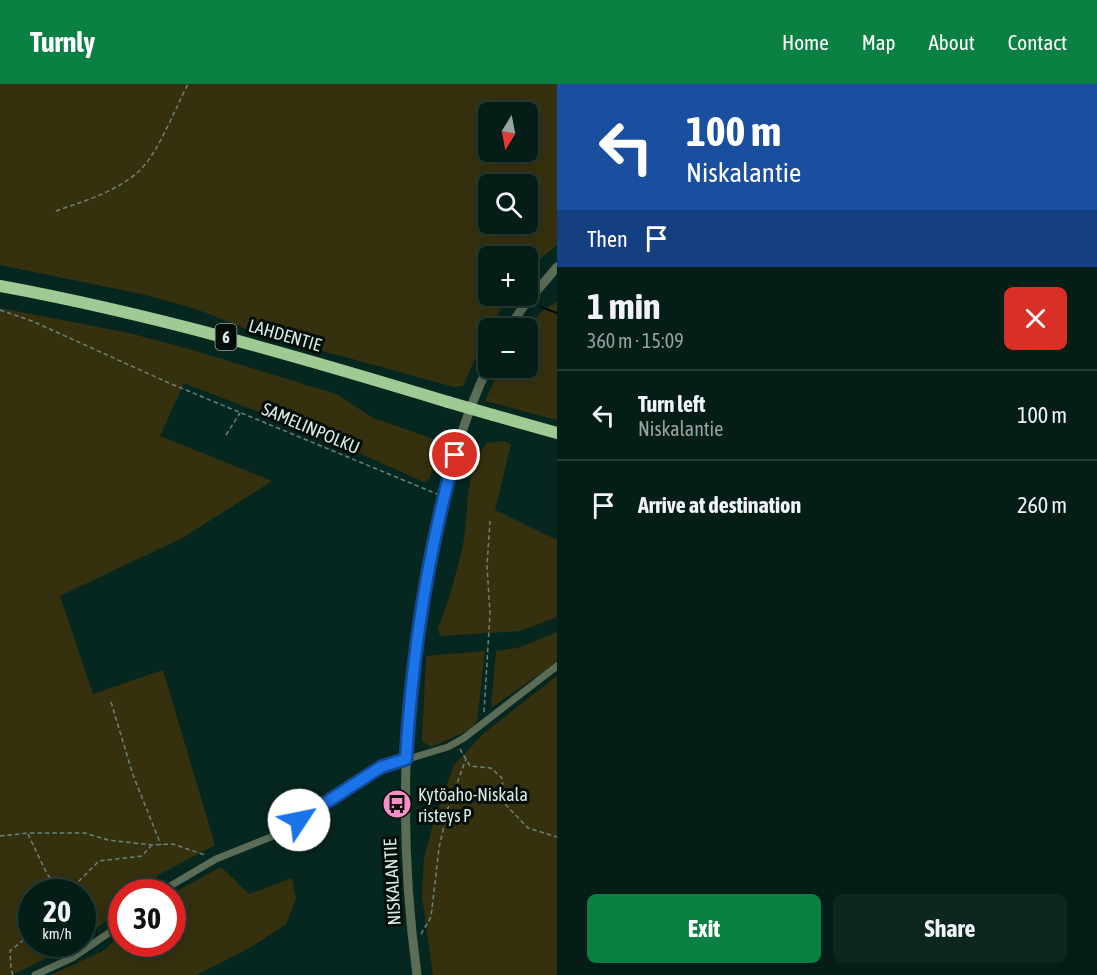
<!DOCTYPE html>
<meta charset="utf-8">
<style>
body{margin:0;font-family:"Asap Condensed",sans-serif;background:#0d2620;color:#f1f3f6;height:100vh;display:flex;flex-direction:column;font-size:22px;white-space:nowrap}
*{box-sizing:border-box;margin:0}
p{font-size:20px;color:#97a2a1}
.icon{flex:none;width:33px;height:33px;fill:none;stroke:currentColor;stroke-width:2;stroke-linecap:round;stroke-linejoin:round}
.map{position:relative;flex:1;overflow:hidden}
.drawer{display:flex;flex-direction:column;background:#041d17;width:540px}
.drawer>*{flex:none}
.banner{background:#1a4fa0;color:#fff;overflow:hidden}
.needle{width:39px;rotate:190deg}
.controls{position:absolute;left:478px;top:18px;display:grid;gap:12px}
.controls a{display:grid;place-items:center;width:60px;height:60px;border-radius:9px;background:#041d17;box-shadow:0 3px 15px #0003,0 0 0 2px #253b36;font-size:30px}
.speed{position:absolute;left:18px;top:795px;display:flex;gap:12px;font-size:30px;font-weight:700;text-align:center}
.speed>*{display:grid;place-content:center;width:78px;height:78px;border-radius:50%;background:#041d17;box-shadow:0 3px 15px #0003,0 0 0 2px #253b36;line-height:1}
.speed small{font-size:15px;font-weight:400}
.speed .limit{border:9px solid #d22;background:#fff;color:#111}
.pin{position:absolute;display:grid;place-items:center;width:51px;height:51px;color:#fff;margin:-26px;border:3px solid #fff;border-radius:50%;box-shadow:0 2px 6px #0007}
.me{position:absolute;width:66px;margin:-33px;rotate:56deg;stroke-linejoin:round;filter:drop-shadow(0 0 4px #0008)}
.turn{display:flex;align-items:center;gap:21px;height:126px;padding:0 30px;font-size:27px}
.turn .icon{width:78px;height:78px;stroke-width:2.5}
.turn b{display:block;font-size:42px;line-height:51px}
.then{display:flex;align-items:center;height:57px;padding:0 30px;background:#0003;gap:12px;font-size:22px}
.round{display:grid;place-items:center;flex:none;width:63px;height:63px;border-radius:9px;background:#0d2620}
.headline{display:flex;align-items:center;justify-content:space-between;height:102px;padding:0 30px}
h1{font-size:36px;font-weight:700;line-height:45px}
.cta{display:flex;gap:12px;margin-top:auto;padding:12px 30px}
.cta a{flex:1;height:69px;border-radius:9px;background:#0b8043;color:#fff;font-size:24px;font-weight:700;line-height:69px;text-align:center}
.cta a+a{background:#0d2620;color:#f1f3f6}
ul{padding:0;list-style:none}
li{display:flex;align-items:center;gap:18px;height:90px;padding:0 30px;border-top:2px solid #253b36}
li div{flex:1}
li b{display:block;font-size:22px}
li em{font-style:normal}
header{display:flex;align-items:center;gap:36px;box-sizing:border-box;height:84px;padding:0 30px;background:#0b8043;color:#fff}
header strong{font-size:28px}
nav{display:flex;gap:33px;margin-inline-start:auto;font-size:21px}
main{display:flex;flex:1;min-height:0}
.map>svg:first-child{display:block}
.green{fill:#35310f;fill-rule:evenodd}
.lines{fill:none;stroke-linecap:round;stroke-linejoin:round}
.stream{stroke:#000916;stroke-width:2}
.path{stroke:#69837c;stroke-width:1.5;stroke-dasharray:4.5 3;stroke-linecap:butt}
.minor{stroke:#5b6d56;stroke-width:7}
.tertiary{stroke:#5b6d56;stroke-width:9}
.trunk{stroke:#a0ca94;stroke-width:12}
.trunk-bridge{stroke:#a0ca94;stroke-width:12}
.route-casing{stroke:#114b97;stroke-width:15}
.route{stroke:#1a73e8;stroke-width:10}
.labels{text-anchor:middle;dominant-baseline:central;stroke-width:6;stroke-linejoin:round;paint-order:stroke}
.shield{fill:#030d0a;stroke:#98a8a3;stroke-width:1.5}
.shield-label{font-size:16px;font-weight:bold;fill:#d8eae4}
.street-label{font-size:18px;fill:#d8eae4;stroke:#030d0a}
.poi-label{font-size:18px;fill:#d8eae4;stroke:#030d0a;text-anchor:start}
</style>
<header>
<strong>Turnly</strong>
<nav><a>Home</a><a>Map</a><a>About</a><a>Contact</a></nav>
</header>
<main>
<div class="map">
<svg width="557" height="891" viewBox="0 0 557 891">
<rect width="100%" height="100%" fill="#06271f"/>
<path class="green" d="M0,0H557V161L528,185V172H489V212H510L490,242L463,302L454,303L254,248L196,225L146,211L0,181ZM489,28H528V68H489ZM489,100H528V140H489Z
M557,218V336L485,317L500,284H528C528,251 524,235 557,218Z
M0,224L129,249L196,267L336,310L373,334L434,355L438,369L430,394L424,398L325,354L184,299L160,352L272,397L184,453L60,512L93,610L163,586L215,761L160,790L140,808H122L121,826L83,854L82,808H32V860H74L13,891H0Z
M502,357L511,360L495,426L557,456V533L520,547L440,552L438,544C448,521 456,489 462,465C470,432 463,385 487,359Z
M557,548V578L491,624L496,567L518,564Z
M485,567L477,637L472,645L431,663L422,657L426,572Z
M557,592V891H433L422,812L424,775L433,740L454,681L484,649Z
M221,783L249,810L292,794L296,815L286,840L253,862L197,891H51L103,867L121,851L122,860H172L173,809Z"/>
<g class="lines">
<path class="stream" d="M541,223L557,229"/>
<path class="path" d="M56,127C84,117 113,109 137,89C157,72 175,25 188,0
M0,226L32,237L169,299L437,410
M226,351L240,329
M111,618L133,691L161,761
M484,628L490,529L487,482L490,437
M460,665L470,682L491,684L502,694L504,719L528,744L557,753
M28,750L47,790L62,808
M0,752L28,749H85L108,756L152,761L173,760L205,771
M68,808L99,777L142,772L151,762
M421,850L431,833L439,764L448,724L466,675
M13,891L11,885L10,867L32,849"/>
<path class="minor" d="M160,808L216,775L271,753L381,683L448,663L464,654L557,582
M35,891L72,874L122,840"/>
<path class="tertiary" d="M509,244L523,223L557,183
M417,891C397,743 403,595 435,449C448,392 463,334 489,281"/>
<path class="trunk" d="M0,202C152,230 300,273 448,318
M493,331L557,349"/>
<path class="trunk-bridge" d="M448,318L493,331"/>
</g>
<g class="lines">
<g class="route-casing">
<path id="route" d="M299,736L381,683L406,675C412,571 427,471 455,371"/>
</g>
<use href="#route" class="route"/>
</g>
<defs>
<g id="bus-disc" transform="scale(1.5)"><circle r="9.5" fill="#fa8fc8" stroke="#030d0a"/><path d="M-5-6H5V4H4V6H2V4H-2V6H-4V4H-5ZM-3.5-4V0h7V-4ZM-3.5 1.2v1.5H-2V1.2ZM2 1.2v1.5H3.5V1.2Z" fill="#111"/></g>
</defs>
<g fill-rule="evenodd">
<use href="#bus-disc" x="397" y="720"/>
</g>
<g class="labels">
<rect class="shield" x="215.5" y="240" width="21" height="26" rx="4.5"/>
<g class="shield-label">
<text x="226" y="253">6</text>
</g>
<g class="street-label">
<text transform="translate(285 251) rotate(16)">LAHDENTIE</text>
<text transform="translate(311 344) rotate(23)">SAMELINPOLKU</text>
<text transform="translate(392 798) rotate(-93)">NISKALANTIE</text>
</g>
<g class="poi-label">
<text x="418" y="710">Kytöaho-Niskala<tspan x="418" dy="21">risteys P</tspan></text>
</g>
</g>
</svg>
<div class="controls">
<a><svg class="needle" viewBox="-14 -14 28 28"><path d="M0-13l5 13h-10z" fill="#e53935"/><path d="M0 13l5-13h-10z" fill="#97a2a1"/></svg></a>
<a><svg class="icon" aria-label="search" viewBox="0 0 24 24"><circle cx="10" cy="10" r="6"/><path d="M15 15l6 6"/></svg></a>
<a>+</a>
<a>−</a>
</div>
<div class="speed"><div>20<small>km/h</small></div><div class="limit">30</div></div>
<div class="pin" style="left:455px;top:371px;background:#d93025"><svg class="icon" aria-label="arrive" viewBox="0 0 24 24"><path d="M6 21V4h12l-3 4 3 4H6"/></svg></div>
<svg class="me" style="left:299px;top:736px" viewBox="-20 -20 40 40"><circle r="19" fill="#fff"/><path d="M0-13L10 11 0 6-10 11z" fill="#1a73e8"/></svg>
</div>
<section class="drawer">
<div class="banner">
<div class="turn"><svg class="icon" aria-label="left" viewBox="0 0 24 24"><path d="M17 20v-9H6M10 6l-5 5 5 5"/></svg><div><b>100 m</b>Niskalantie</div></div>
<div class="then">Then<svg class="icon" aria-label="arrive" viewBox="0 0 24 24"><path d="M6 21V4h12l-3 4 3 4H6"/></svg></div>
</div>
<div class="headline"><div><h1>1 min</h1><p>360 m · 15:09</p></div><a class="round" style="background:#d93025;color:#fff"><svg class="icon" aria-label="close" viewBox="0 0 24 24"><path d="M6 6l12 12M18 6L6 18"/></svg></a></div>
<ul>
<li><svg class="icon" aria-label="left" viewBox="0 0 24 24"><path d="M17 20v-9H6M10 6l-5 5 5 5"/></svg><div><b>Turn left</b><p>Niskalantie</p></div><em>100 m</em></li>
<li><svg class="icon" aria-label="arrive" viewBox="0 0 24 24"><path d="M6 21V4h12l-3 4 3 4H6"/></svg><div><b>Arrive at destination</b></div><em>260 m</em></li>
</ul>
<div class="cta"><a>Exit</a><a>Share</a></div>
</section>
</main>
